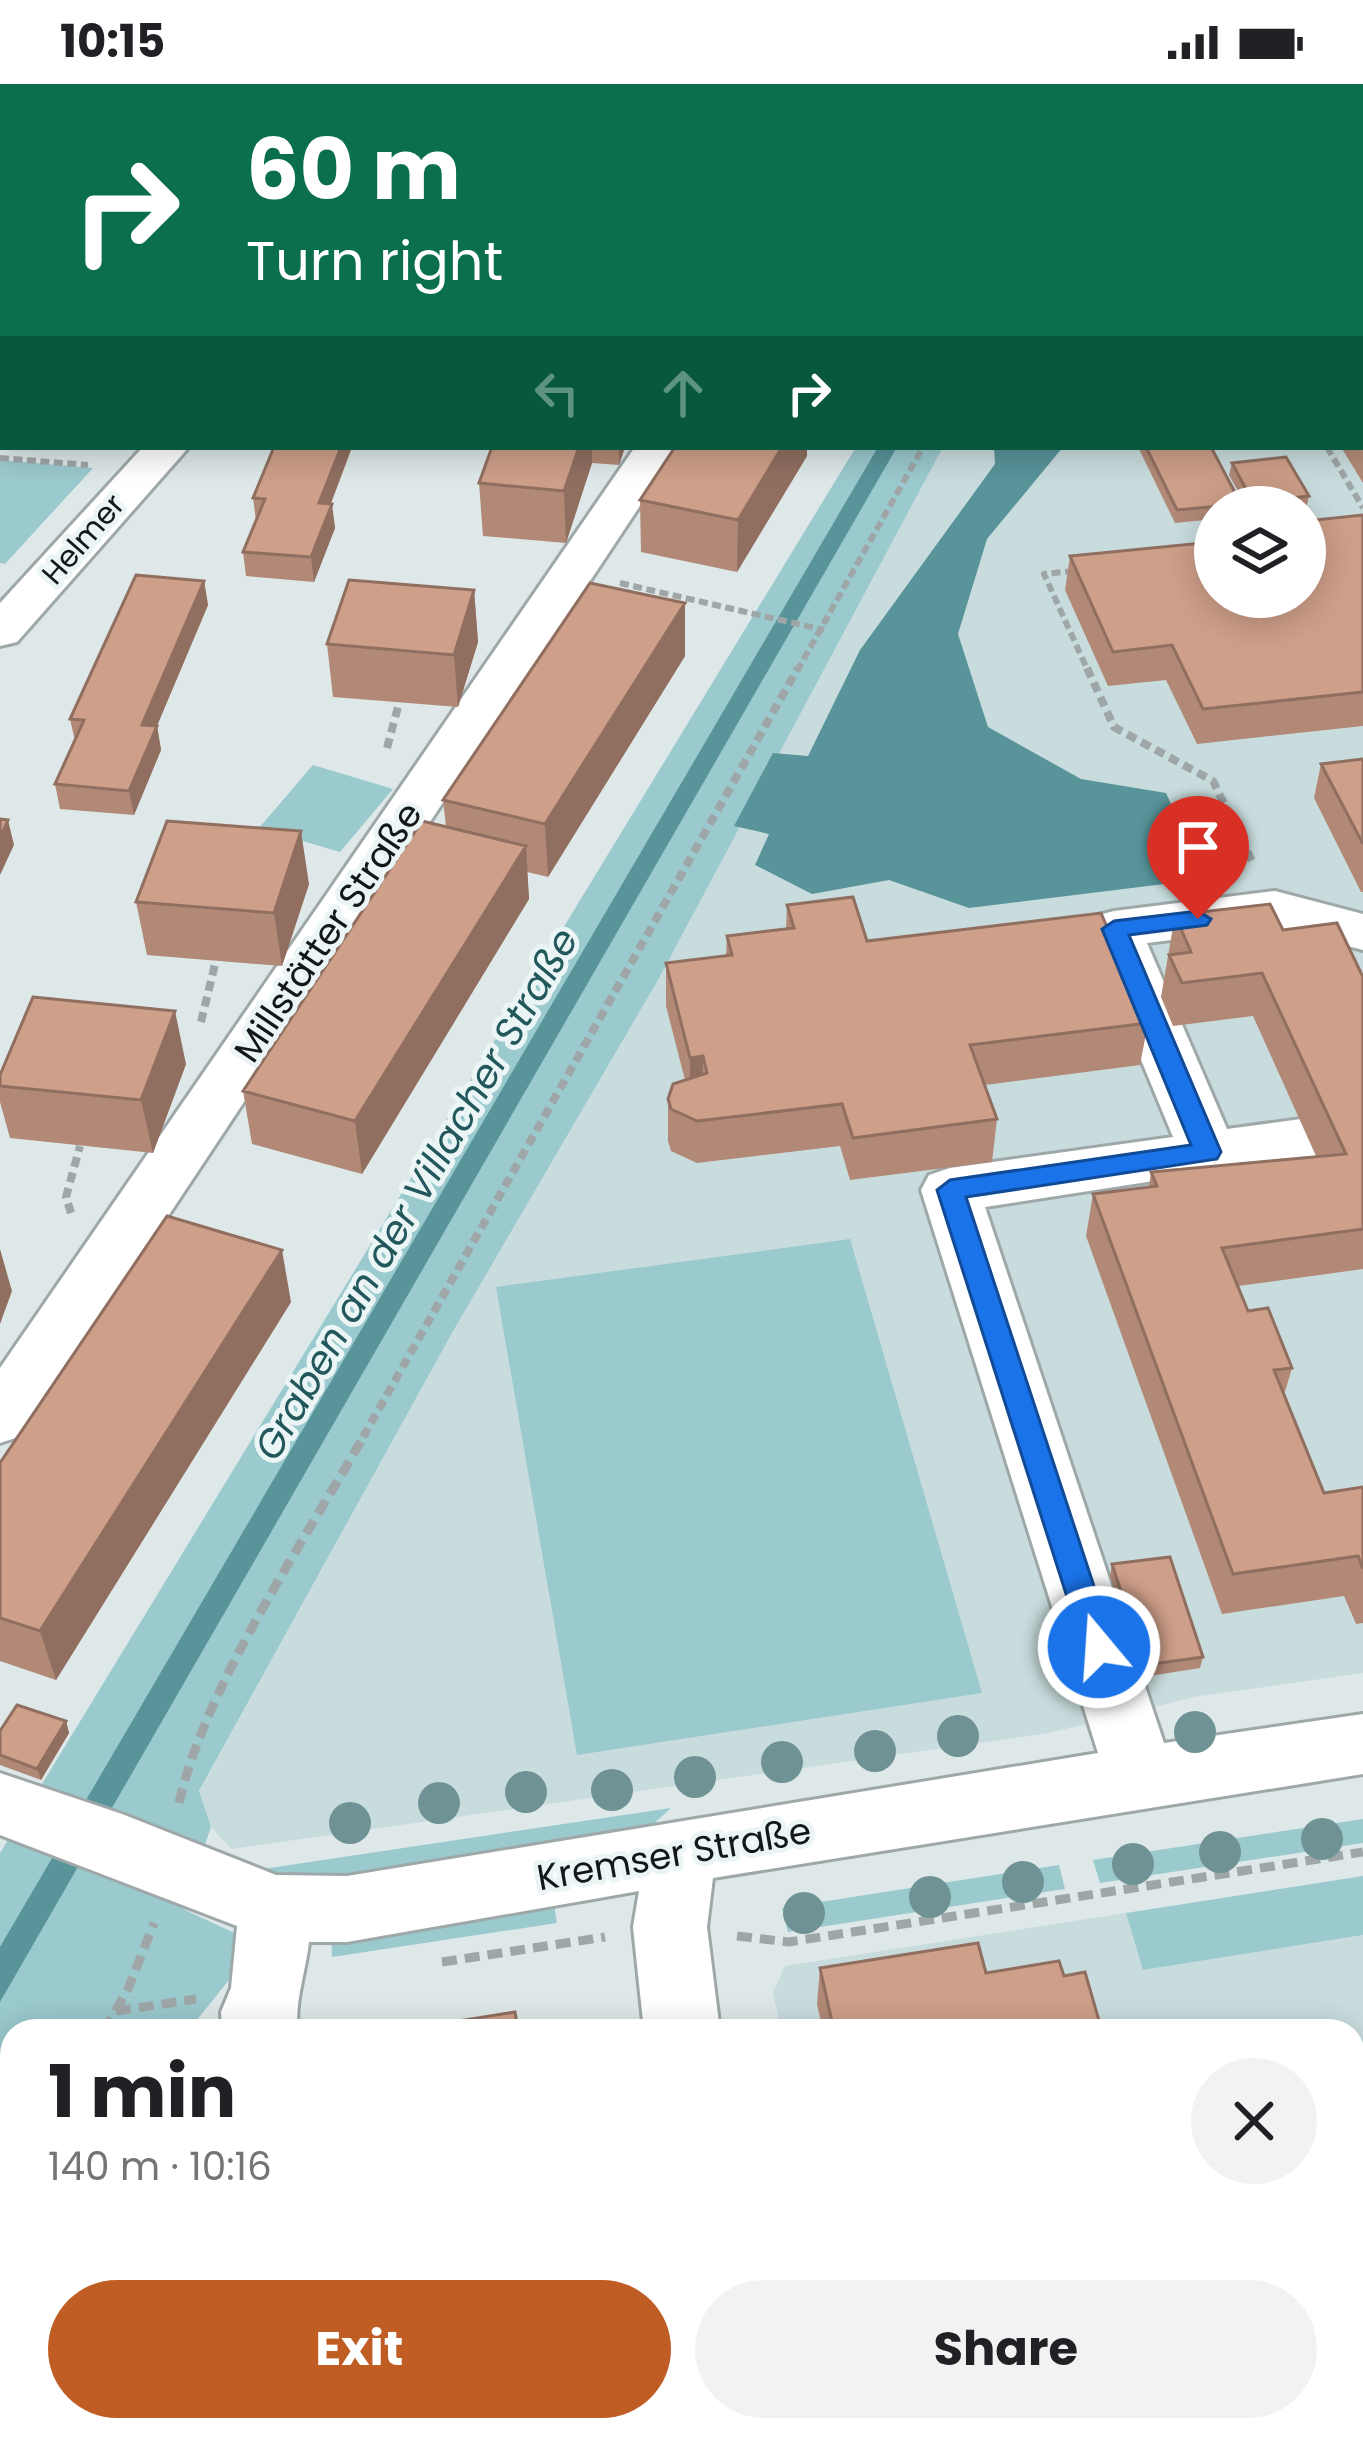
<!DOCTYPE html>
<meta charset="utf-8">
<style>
body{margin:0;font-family:Poppins,sans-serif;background:#f2f2f2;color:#202124;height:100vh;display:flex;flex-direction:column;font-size:45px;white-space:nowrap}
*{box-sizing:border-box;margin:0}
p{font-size:39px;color:#757577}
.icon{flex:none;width:66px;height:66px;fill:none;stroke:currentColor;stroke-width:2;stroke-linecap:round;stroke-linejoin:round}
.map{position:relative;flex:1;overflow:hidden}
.panel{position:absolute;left:0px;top:1935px;width:1365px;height:423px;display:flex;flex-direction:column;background:#fff;border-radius:36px 36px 0 0;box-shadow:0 6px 30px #0003}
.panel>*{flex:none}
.hud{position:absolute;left:0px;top:0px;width:1365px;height:366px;box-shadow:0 6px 30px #0003;background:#0b6e4f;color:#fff;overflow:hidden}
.controls{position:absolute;left:1194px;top:402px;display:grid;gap:24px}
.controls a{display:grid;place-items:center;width:132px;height:132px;border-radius:50%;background:#fff;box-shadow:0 6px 30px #0003;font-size:60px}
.pin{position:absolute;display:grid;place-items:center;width:102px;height:102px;color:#fff;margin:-123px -51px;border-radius:50% 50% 50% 0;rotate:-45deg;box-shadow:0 0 12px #0007}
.pin .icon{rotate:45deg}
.me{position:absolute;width:132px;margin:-66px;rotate:342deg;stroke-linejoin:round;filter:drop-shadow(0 0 9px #0008)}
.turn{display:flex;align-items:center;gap:42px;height:252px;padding:0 48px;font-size:54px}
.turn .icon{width:156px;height:156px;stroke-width:2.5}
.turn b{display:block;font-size:84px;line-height:102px}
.lanes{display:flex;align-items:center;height:114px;padding:0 48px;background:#0003;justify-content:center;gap:60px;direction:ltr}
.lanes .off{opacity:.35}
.round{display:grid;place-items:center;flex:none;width:126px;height:126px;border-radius:63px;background:#f2f2f2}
.head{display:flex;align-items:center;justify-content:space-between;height:204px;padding:0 48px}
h1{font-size:72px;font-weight:700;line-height:90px}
.cta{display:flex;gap:24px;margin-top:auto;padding:24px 48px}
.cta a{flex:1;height:138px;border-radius:72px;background:#c05d25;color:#fff;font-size:48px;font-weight:700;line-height:138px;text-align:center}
.cta a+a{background:#f2f2f2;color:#202124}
.status{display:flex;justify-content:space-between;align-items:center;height:84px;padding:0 60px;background:#fff;direction:ltr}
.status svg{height:33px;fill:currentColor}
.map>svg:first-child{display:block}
.built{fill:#c9dcdd;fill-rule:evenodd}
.green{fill:#9ac9ce}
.water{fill:#58949a}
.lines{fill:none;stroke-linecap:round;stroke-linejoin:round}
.minor-casing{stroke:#9fa8a9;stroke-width:6}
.path-far2{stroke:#9fa6a7;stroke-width:6;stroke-dasharray:9 4.5;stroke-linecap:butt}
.path-far1{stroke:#9fa6a7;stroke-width:8;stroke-dasharray:10 6;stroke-linecap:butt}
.path{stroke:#9fa6a7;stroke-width:9;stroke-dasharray:15 8;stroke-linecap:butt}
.minor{fill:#fff;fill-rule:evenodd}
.tree{fill:#6f9294}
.wall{fill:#b18976}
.shaded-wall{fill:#906f60}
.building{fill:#ce9f89;stroke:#906f60;stroke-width:3}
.route{fill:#1a73e8;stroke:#114b97;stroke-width:3}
.labels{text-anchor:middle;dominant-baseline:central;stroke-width:10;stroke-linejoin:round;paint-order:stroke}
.far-street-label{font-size:30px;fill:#141718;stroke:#ebf5f6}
.street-label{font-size:36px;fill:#141718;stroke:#ebf5f6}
.water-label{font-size:39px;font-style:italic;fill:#22575c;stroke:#ebf5f6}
</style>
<div class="status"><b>10:15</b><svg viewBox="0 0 49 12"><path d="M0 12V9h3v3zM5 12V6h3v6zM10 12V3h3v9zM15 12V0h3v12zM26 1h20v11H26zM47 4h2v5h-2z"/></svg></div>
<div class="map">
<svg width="1363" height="2356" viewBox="0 0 1363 2356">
<rect width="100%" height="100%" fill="#dee8e8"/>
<path class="built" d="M471,0H1084L471,3Z
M1363,69V1589L1194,1613L1049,1649L231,1765L211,1743L199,1708L452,1249L658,896L943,363H1362ZM1215,423H1305V513H1215Z
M1126,1829L1144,1886L1363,1851V2356H864L862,2346H1353V1947H781L773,1908L785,1882Z
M12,2266V2346H251L252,2356H0V2288Z"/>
<path class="green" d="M856,363H943L658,896L452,1249L199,1707L211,1743L183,1825L241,1852V1881L188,1947H12V2266L0,2288V1769Z
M0,376L93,384L5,480L0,479Z
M313,681L393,705L340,768L259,744Z
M850,1155L982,1609L577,1671L496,1203Z
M671,1724L636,1756L338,1799L271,1800L263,1785Z
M1363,1735V1759L1100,1799L1093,1776Z
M1059,1781L1065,1805L788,1848L782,1824Z
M1363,1792V1851L1143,1886L1126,1829Z
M553,1814L557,1839L332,1873L331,1847Z"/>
<path class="water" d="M878,363H897L0,1918V1863Z
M994,363H1063L987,455L958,550L988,643L1081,695L1166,709L1205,795L969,824L889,796L812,810L755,781L769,750L734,742L773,669L808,672L860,566L995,380Z"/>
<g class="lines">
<g class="minor-casing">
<path id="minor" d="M410,0H446V3H410Z
M1161,0H1207L1209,3H1163Z
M1343,0H1363V13L1362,3H1341Z
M1362,35H1363V57H1362Z
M143,363H189L17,558L0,562V519Z
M635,363H679L22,1352L0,1359V1284Z
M1275,807L1363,830V866L1275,843L1147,859L1227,1045L1308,1034L1328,1040L1337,1055L1328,1070L985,1123L1164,1659L1363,1630V1690L713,1794L707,1843L720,1947H644L633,1843L639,1807L347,1858H309C306,1887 294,1919 298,1947H222L221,1928L231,1904L237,1842L0,1751V1689L122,1730L276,1791L347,1792L1098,1669L921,1106L929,1091L950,1084L1173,1053L1087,845L1095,832L1114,827Z
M251,2346H333L334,2356H250Z
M714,2346H796L799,2356H715Z"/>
</g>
<path class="path-far2" d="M1327,363L1363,424
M0,374L88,381
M1074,487L1044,490L1088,587
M620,499L824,546
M797,587L923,363"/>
<path class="path-far1" d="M1087,584L1114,643L1213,697L1254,781
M387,664L399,619
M201,938L216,876
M71,1129L66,1113L80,1062
M363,1353L798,584"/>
<path class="path" d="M179,1719C206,1600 304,1458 365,1350
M737,1852L789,1858L1363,1768
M442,1878L605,1853
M116,1927L196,1915
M104,1947L128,1905L154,1839
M0,2133L12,2112
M875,2346L877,2356
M891,2346L893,2356
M902,2346L904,2356"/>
<use href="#minor" class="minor"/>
</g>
<g class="tree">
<circle cx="1195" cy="1648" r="21"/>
<circle cx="958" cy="1652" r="21"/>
<circle cx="875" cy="1667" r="21"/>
<circle cx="782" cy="1678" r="21"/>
<circle cx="695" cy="1693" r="21"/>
<circle cx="612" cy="1706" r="21"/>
<circle cx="526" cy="1708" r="21"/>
<circle cx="439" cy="1719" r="21"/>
<circle cx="350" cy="1739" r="21"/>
<circle cx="1322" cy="1755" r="21"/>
<circle cx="1220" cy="1768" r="21"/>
<circle cx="1133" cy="1780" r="21"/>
<circle cx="1023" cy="1798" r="21"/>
<circle cx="930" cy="1813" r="21"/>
<circle cx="804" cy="1829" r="21"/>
</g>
<path class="wall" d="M0,0L58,1L56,3H3V48L0,47Z
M68,0H327V3H69Z
M0,260H3V353H0Z
M1362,295H1363V399L1341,363H1362Z
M274,363H352L331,419L335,444L314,498L246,492L243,468L256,437L253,414Z
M492,363H625L619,381L592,379L566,459L483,452L479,399Z
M675,363H807V372L737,488L641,468L640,416Z
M1138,363H1211L1241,420V423H1215V435L1175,439Z
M1232,379L1309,412L1306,425L1305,423H1247L1229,391Z
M1363,431V642L1197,660L1166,596L1108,602L1065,506L1070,472L1205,459L1207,447Z
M204,497L208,521L157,642L161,666L134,731L60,725L55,700L75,657L70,635Z
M474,506L478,558L458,623L333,613L327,560Z
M685,519V572L548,793L527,788L529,815L362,1090L252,1060L243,1007L446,743L443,716Z
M1363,675V808H1361L1314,714L1321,680Z
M309,800L282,882L147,871L136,818Z
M787,821L867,857L1148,939L1140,981L985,1001L997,1035L992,1078L850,1096L840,1062L697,1079L671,1067L668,1057V1015L685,996L666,922V879L726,872L727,852L786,845Z
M1175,831L1283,846L1363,893V1185L1238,1202L1248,1227L1292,1284L1284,1311L1324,1409L1363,1403V1539L1356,1540L1344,1512L1222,1530L1086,1152L1093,1110L1149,1103L1151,1088L1316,1072L1253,932L1173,942L1161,913Z
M186,980L153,1069L10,1054L0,1018V991Z
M291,1218L56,1596L0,1577V1379Z
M1112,1480L1203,1573L1200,1584L1143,1593L1110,1492Z
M66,1637L69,1649L41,1696L0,1681V1647Z
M820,1884L1064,1892L1102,1947H823L817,1920Z
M1363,2154V2356H912L909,2346H1353V2156Z"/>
<path class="shaded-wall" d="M0,0H58V1L56,3H3V40L0,25Z
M150,0H180V3H151Z
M280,0H327V3H277Z
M383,0H405V1L403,3H381Z
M341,363H352L322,443L319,419Z
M579,363H592V379L566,459L564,407Z
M619,363H625L619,381Z
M782,363H807V372L737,488L738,436Z
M332,420L335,444L314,498L311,473Z
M204,497L208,521L147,665L142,641Z
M474,506L478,558L458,623L454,571Z
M685,519V572L548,793L545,740Z
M157,642L161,666L134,731L129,707Z
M8,736L14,761L0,791V754Z
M301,747L309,800L282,882L274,829Z
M526,762L529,815L362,1090L355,1037Z
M175,927L186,980L153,1069L141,1016Z
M703,972L702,1014L690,1016V974Z
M0,1165L12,1207L0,1240Z
M282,1166L291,1218L56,1596L40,1547Z
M66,1637L69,1649L41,1696L37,1685Z"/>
<path class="building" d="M191,0H280L277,3H207Z
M339,0H383L381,3H336Z
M755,0H892L910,3H753Z
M3,164V207L0,210V167Z
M0,260H3V303L0,302Z
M1362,295H1363V343L1362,341Z
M274,363H341L319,419L332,420L311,473L243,468L265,415L253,414Z
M492,363H579L564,407L479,399Z
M675,363H782L738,436L640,416Z
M1146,363H1211L1241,420L1177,426Z
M1286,373L1309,412L1253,418L1232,379Z
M1363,431V608L1203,625L1172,561L1113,568L1070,472L1213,458L1207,447L1215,446V513H1305V437Z
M136,491L204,497L142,641L157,642L129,707L55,700L84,636L70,635Z
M349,496L474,506L454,571L327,560Z
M590,499L685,519L545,740L443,716Z
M1363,675V760L1321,680Z
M0,735L8,736L0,754Z
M167,737L301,747L274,829L136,818Z
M422,737L526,762L355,1037L243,1007Z
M853,813L867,857L1101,829L1148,939L970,961L997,1035L853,1054L842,1020L697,1037L671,1025L668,1015L673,1000L707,989L703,972L690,974L666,879L732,871L727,852L794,844L787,821Z
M1270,820L1283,846L1337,839L1363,893V1145L1222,1164L1248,1227L1268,1224L1292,1284L1274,1286L1324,1409L1363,1403V1485L1358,1472L1233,1490L1093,1110L1157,1102L1151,1088L1346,1070L1262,889L1182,899L1169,871L1191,868L1175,831Z
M33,913L175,927L141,1016L0,1002V991Z
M167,1132L282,1166L40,1547L0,1534V1379Z
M1170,1473L1203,1573L1145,1581L1112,1480Z
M17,1621L66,1637L37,1685L0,1671V1647Z
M978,1859L986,1889L1059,1877L1064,1892L1085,1888L1102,1947H834L820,1884Z
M515,1928L518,1947H396Z
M1363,2154V2334L1353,2336V2156Z
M409,2346H572L574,2356H410Z
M922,2346H1295L1238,2356H924Z"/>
<path class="route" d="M1198,827L1211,835L1207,841L1129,851L1221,1068L1217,1075L966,1113L1114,1563L1109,1572L1099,1576L1088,1572L1083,1563L937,1106L950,1096L1191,1061L1102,845L1114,837Z"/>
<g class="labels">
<g class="far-street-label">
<text transform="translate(83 455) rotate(-49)">Helmer</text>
</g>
<g class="street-label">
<text transform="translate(328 848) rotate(-56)">Millstätter Straße</text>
<text transform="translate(674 1770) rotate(-10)">Kremser Straße</text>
</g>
<g class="water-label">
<text transform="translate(416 1110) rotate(-60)">Graben an der Villacher Straße</text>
</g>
</g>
</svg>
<div class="controls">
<a><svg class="icon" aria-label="layers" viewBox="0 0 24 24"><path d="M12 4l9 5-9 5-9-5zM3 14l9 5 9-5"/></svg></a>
</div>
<div class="pin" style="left:1198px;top:835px;background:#d93025"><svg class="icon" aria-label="arrive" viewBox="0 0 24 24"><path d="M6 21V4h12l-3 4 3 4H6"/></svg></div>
<svg class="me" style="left:1099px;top:1563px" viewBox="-20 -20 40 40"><circle r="17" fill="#1a73e8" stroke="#fff" stroke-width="3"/><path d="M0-11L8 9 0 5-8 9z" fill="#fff"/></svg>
<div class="hud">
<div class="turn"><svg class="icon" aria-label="right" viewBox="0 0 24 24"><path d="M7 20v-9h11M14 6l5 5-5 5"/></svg><div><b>60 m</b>Turn right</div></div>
<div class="lanes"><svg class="icon off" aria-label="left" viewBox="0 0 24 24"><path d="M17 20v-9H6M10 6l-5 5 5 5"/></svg><svg class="icon off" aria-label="ahead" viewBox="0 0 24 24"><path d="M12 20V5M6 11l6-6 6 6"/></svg><svg class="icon" aria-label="right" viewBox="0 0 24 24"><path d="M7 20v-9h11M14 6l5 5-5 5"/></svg></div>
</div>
<section class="panel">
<div class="head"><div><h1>1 min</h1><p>140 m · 10:16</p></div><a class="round"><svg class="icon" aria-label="close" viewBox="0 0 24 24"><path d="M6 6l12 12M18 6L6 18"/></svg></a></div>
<div class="cta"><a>Exit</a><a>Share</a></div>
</section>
</div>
